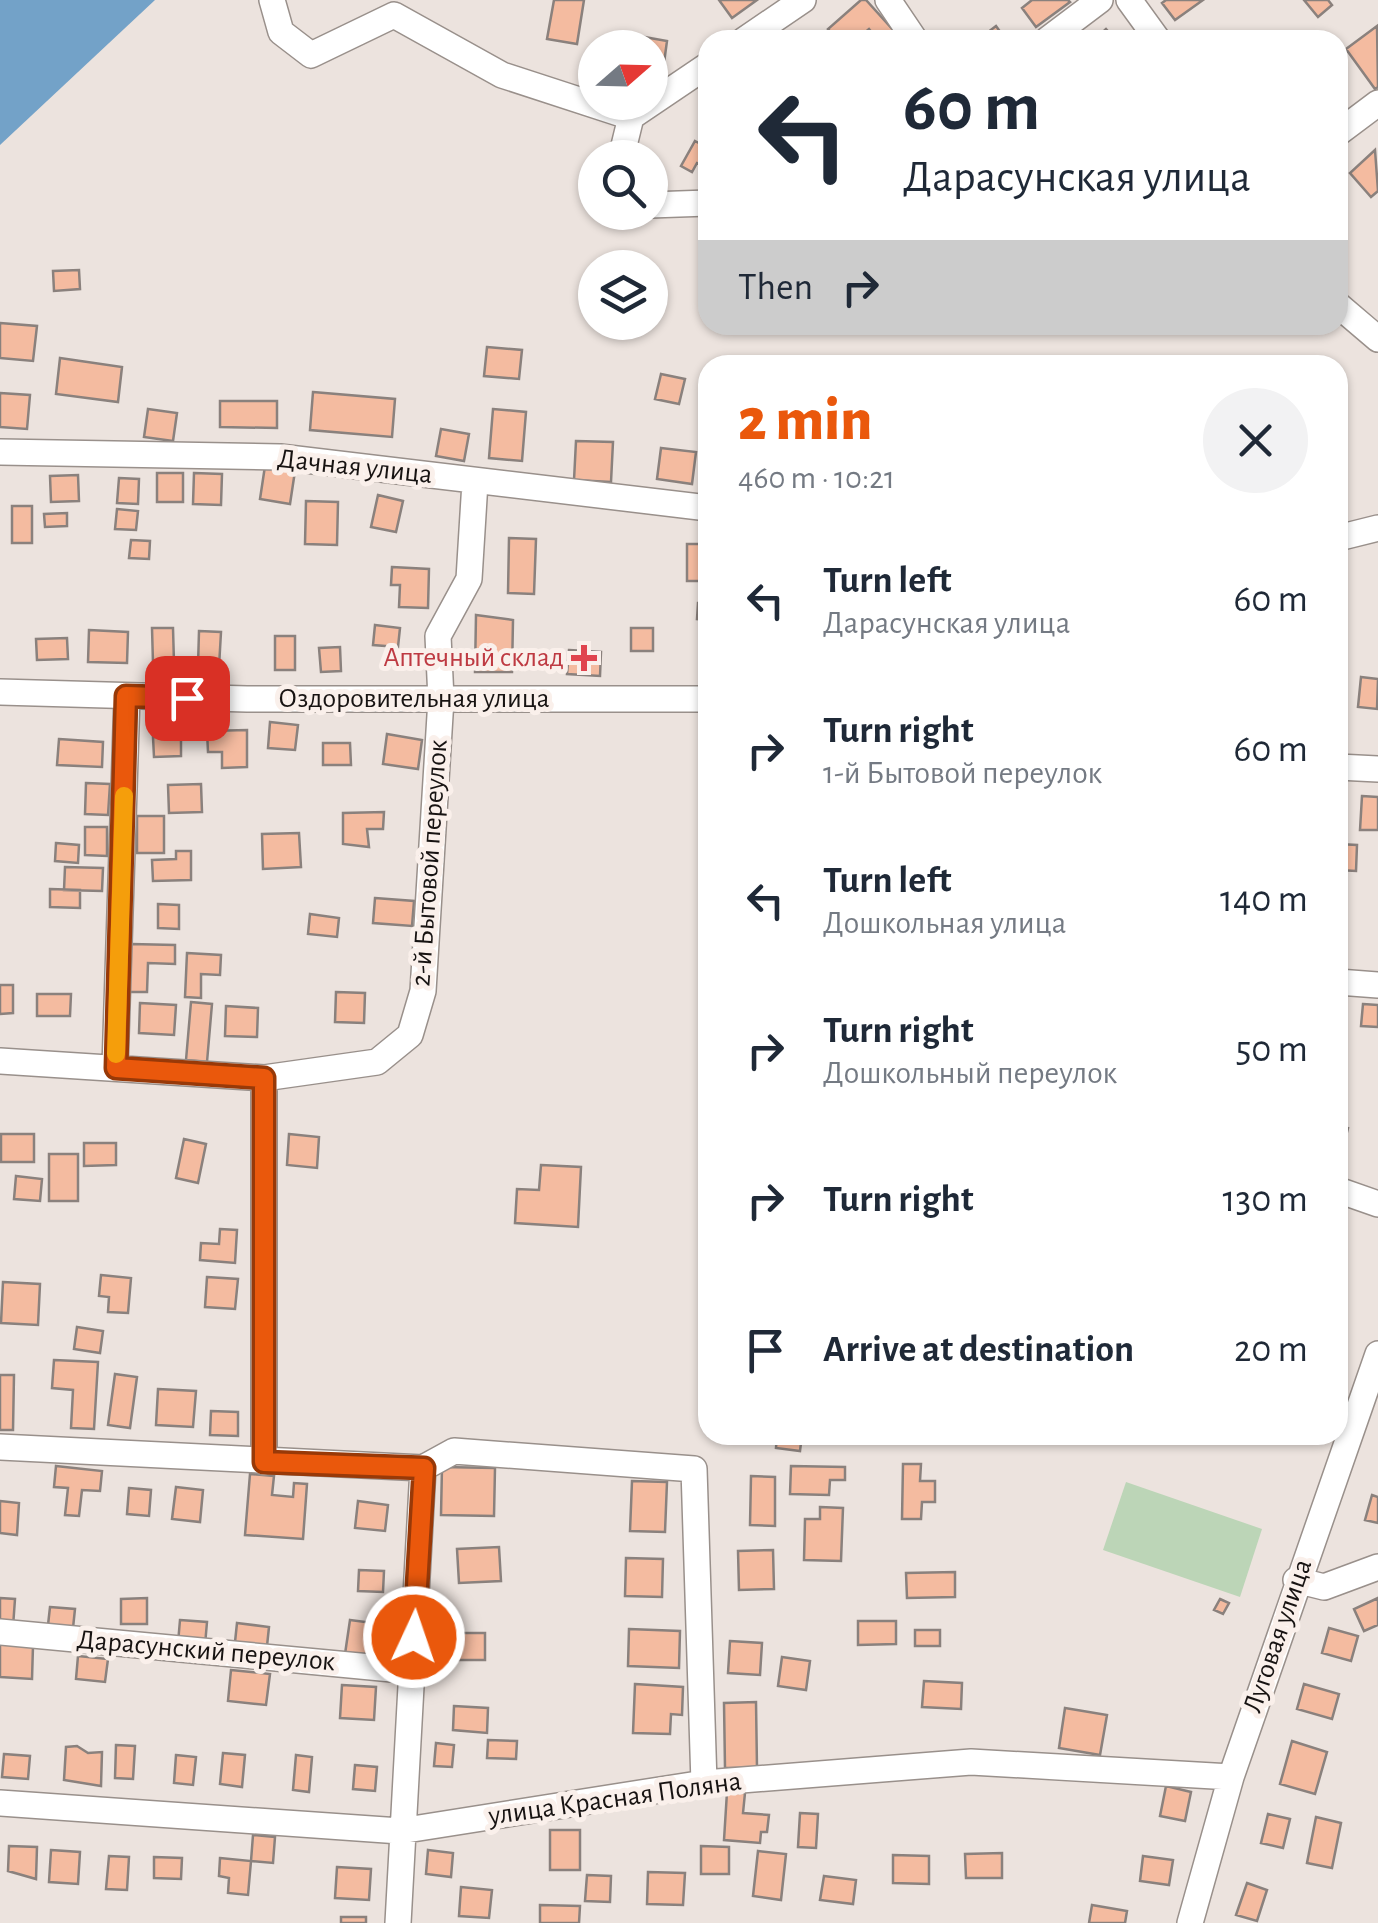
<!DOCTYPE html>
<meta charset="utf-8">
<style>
body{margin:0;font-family:"Alegreya Sans",sans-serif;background:#f2f2f3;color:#1f2937;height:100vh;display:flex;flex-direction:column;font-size:38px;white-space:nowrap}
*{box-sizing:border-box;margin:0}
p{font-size:32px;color:#747a83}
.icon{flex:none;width:55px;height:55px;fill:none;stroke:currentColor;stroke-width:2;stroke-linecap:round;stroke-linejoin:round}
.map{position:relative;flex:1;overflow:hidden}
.side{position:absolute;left:698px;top:355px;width:650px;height:1090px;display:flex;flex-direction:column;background:#fff;border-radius:30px;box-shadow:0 2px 8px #0004}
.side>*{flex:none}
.guide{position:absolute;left:698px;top:30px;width:650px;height:305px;border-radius:30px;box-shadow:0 2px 8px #0004;background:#fff;color:#1f2937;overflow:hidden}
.needle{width:65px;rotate:70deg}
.buttons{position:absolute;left:578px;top:30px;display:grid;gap:20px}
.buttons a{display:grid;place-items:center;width:90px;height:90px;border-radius:50%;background:#fff;box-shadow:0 2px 8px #0004;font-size:50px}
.pin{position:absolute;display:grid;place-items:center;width:85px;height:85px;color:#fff;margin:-42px;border-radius:20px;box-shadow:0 5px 15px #0006}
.me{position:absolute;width:110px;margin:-55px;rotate:3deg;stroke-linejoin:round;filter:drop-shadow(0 0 8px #0008)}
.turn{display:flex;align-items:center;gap:35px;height:210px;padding:0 40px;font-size:45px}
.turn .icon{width:130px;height:130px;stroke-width:2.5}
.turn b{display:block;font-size:70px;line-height:85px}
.then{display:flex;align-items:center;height:95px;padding:0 40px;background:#0003;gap:20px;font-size:38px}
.round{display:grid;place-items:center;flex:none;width:105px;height:105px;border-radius:52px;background:#f2f2f3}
.overview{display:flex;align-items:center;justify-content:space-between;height:170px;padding:0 40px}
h1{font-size:60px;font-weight:800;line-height:75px;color:#ea580c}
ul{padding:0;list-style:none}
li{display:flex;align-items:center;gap:30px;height:150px;padding:0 40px}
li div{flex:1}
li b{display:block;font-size:38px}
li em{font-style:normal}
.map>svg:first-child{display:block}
.green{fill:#bcd5b7}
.water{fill:#73a2c8}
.building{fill:#f4bba0;stroke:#8a817d;stroke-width:2.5}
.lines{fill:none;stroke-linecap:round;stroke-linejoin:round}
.minor-casing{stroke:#99908b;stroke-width:28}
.minor{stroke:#fff;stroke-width:25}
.route-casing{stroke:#983908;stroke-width:25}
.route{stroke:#ea580c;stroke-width:18}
.slow{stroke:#f59e0b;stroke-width:18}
.health-dot{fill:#e0444e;stroke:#faf0eb;stroke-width:4}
.labels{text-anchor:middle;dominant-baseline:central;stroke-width:10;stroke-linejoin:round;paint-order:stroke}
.street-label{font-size:28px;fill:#171312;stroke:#faf0eb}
.health-label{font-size:28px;fill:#be3a42;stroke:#faf0eb;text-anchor:end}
</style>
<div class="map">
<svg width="1378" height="1923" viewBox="0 0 1378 1923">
<rect width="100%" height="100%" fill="#ece3de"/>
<path class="green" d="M1126,1482L1262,1529L1240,1597L1103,1550Z"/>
<path class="water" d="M0,0H155L0,145Z"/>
<path class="building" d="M554,0H584L577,44L547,39Z
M719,0H757L732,18Z
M861,0H866L894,31L885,40H878L869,29L856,40H838L828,29Z
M1032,0H1068L1070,2L1036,27L1022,8Z
M1166,0H1203L1175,20L1162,3Z
M1304,0H1328L1332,5L1318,17Z
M996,26L1006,40H964L974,32L979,39Z
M1377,26L1378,87L1375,89L1346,49Z
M1106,29L1116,40H1094Z
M622,33L667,41L664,63L650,60V48H619Z
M695,141L708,148V167L697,163L692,172L681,166Z
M1375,150L1378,191L1371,197L1350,173Z
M79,270L80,289L54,291L53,271Z
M0,323L37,326L33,361L0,358Z
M487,347L522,350L519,379L484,376Z
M60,358L122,367L118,402L56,394Z
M661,374L685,379L679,404L655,399Z
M313,392L395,399L392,437L310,430Z
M0,393L30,395L27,429L0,427Z
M220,401H277V428L220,427Z
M148,409L177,413L173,441L144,437Z
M493,409L526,412L522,461L489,458Z
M441,429L469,434L464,461L436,456Z
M576,441L613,442L611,482L574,480Z
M661,448L696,452L692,484L657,479Z
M265,466L295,471L290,504L260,499Z
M157,473H183V502H157Z
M194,473L222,474L221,505L193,504Z
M78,475L79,501L51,502L50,476Z
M119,478L139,479L138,504L117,503Z
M378,495L403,501L396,532L371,527Z
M306,501L338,502L337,545L305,544Z
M12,506H32V543H12Z
M117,509L138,511L136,530L115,529Z
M67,513V526L45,527L44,514Z
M509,538L536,539L534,594L508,593Z
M131,540L150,541L149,559L129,558Z
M687,544H708V581H687Z
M1338,553L1346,575L1338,579Z
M392,567L429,569L428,608L399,607L400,585H391Z
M698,603H708V620L697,619Z
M476,615L513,620L512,672H475Z
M375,625L400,628L398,647L373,645Z
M152,628H173L174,663H153Z
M631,628H653V651H631Z
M89,630L128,632L127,663L88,662Z
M199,631L221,632L219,667L198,666Z
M275,636H295V670H275Z
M67,638L68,659L37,660L36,639Z
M340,647L341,671L321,672L319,648Z
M569,650L601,652L600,676L567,674Z
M1361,677L1378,679L1377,709L1358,707Z
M270,722L298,725L295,750L268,748Z
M247,730V767L222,768V752H208L207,731Z
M387,734L422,740L418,769L383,764Z
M153,737H181V756L154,757Z
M59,739L103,742L102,767L57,765Z
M323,743H350L351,765H323Z
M86,783L110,784L108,815L85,814Z
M201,784L202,812L169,813L168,785Z
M1362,796L1378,797V830H1360Z
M384,812L383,829H367L369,847L343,844V813Z
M137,816H164V853H137Z
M85,827H107V856L85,855Z
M299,833L301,867L263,869L262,834Z
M56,843L79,845L78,863L55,861Z
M1338,844L1357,845L1356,871L1338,870Z
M176,851H191V880L153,881L152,860L176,859Z
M65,867L103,868L102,891L64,890Z
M50,889L80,890V908L50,907Z
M375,898L414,901L412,926L373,923Z
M158,904L179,905V929L158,928Z
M310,914L339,918L337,937L308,934Z
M131,944L175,945V964L148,963L147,992H129Z
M187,953L221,955L220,975L201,974V998L185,997Z
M0,985H13V1013L0,1014Z
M336,992L365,993L364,1023L335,1022Z
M37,994H71L70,1016H37Z
M191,1002L212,1004L207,1062L186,1060Z
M140,1003L176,1005L174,1035L139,1033Z
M1363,1004L1378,1005V1027L1361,1026Z
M226,1006L258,1008L257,1037L225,1036Z
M1338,1125L1348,1128L1338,1168Z
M1,1134H34V1162H1Z
M289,1134L319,1137L317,1168L287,1165Z
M184,1139L206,1144L198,1183L176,1178Z
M84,1143H116V1165L84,1166Z
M49,1154H78V1201H49Z
M541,1165L581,1167L578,1227L515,1223L517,1189L539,1190Z
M16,1176L42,1179L40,1201L14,1199Z
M220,1229L237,1230L235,1263L200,1260L201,1243L219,1244Z
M101,1275L131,1278L128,1313L108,1312L109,1297L99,1296Z
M207,1277L238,1279L235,1309L205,1307Z
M3,1282L40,1284L38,1325L1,1323Z
M77,1327L103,1331L100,1353L74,1349Z
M54,1360L98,1362L94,1429L71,1428L73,1390L52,1388Z
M115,1374L137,1377L130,1428L108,1425Z
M0,1375H14L13,1430H0Z
M158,1389L196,1391L193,1427L156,1425Z
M211,1411L238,1412V1436L210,1435Z
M777,1435H802L800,1451L776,1448Z
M903,1464H921L920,1481H935V1502H922L921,1519H902Z
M56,1466L102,1471L100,1491L82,1490L79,1516L65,1515L68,1488L54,1487Z
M791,1466L845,1467V1480H830L829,1495L790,1494Z
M442,1467L495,1468L494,1516L441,1515Z
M250,1474L274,1476L272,1495L293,1497L294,1483L307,1484L303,1539L245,1535Z
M751,1476L775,1477V1526L750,1525Z
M632,1481L667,1482L665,1532L630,1531Z
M176,1487L203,1490L200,1522L172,1519Z
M129,1488L151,1490L149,1516L127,1514Z
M1372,1495L1378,1497V1523L1365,1520Z
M0,1501L19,1503L17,1535L0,1533Z
M358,1501L388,1505L385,1531L355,1528Z
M820,1507L843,1508L841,1561L804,1560L805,1519H820Z
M499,1547L501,1581L459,1583L457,1549Z
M773,1550L774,1589L739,1590L738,1551Z
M626,1558L663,1559L662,1597L625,1596Z
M359,1570L384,1571L383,1592L358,1591Z
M955,1572V1597L907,1598L906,1573Z
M0,1598L15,1599L13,1627L0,1626Z
M147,1598V1624H121V1599Z
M1378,1598V1625L1364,1631L1354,1609Z
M1220,1599L1229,1603L1223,1614L1214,1610Z
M50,1607L75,1609L73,1628L48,1625Z
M180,1620L207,1622L205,1645L178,1643Z
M350,1620L381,1624L376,1658L345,1654Z
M858,1621H896V1644L858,1645Z
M237,1623L269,1627L267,1646L235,1642Z
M1329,1628L1358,1636L1351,1661L1322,1653Z
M629,1629L680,1631L679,1668L628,1666Z
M915,1630H940V1646H915Z
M451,1633H485V1660H451Z
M730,1641L762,1643L760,1675L728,1673Z
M0,1644L33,1646L32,1679L0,1677Z
M78,1656L108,1659L105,1682L76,1679Z
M782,1657L810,1661L806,1690L778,1686Z
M231,1670L270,1674L266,1705L228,1701Z
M924,1681L962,1683L961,1709L922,1707Z
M635,1684L683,1687L682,1715L671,1714L670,1734L633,1733Z
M1304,1684L1339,1694L1332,1719L1297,1709Z
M342,1685L376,1687L374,1720L340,1718Z
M756,1702L757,1768H725L724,1703Z
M454,1706L488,1708L487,1733L453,1730Z
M1065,1708L1107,1715L1100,1755L1059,1748Z
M488,1740L517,1741L516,1759L487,1758Z
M1292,1741L1327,1752L1315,1794L1280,1784Z
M436,1743L454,1745L452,1767L434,1766Z
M116,1745L135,1746L133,1779L115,1778Z
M77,1746L88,1753L102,1752L101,1786L64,1780L66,1747Z
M223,1753L245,1755L242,1787L220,1784Z
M4,1754L30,1756L28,1779L2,1777Z
M176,1755L196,1757L193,1785L174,1783Z
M296,1755L312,1757L309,1792L293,1790Z
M355,1765L377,1767L375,1791L353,1789Z
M1166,1786L1191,1792L1185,1821L1160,1816Z
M727,1792L745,1793L743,1813L769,1815L767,1832H761L760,1843L724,1840Z
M800,1813L818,1814L816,1848L798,1847Z
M1268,1814L1290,1819L1283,1848L1261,1843Z
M1316,1817L1341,1823L1332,1868L1307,1863Z
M550,1830H580V1870H550Z
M253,1835L275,1837L273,1863L251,1861Z
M9,1846L37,1847L36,1879L8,1871Z
M701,1846L729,1847V1874H701Z
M51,1850L80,1852L78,1884L49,1882Z
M428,1850L453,1853L451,1877L426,1874Z
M758,1851L786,1854L781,1900L753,1896Z
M1002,1853V1878H966L965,1854Z
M893,1855L929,1856V1884L893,1883Z
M109,1856L129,1857L127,1890L106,1889Z
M1143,1856L1173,1860L1169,1885L1140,1881Z
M154,1857L182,1858L181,1879L154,1878Z
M220,1858L251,1861L248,1895L228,1893L229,1878L219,1876Z
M337,1867L371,1869L369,1900L335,1898Z
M648,1872L685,1873L683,1905L647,1904Z
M587,1875L611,1876L610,1902L585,1901Z
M824,1876L856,1880L853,1904L820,1900Z
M1247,1883L1267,1890L1257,1921L1236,1915Z
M461,1887L492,1890L489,1918L459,1916Z
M540,1905L580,1906L579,1923H540Z
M1092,1905L1127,1911L1125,1923H1089Z
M341,1917H366V1923H341Z"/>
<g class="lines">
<g class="minor-casing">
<path id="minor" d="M272,0L281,32L311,55L394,15L502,75L631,117L621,158
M888,0L915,40
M1129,0L1158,40
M744,40L803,0
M1047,40L1100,0
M631,117L708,65
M1338,133L1378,103
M650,205L708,203
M1338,305L1378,339
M0,452L280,457L708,508
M1338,538L1378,528
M0,692L247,699H708
M1338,767L1378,769
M1338,982L1378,985
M0,1061L264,1078L377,1062L410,1035L423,991L441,699L438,636L469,579L475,482
M115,1067L127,696
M1338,1190L1378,1204
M0,1447L423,1468L454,1451L694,1469L704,1783
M264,1462V1078
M1296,1580L1324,1587L1378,1567
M0,1632L413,1671
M0,1803L400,1831L704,1783L971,1762L1231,1777
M398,1923L423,1468
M1190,1923L1231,1777L1378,1354"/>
</g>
<use href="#minor" class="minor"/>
</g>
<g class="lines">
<g class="route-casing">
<path id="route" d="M187,698L126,696L116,1068L264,1078V1462L424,1468L414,1637"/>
</g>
<use href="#route" class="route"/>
<path class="slow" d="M116,1054L124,796"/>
</g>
<path class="health-dot" d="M579 643h10v10h10v10h-10v10h-10v-10h-10v-10h10z"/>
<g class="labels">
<g class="street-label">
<text transform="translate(355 467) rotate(6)">Дачная улица</text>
<text x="414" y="699">Оздоровительная улица</text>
<text transform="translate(430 863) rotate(-86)">2-й Бытовой переулок</text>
<text transform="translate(1278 1636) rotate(-71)">Луговая улица</text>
<text transform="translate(206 1651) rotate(5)">Дарасунский переулок</text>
<text transform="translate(615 1799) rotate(-8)">улица Красная Поляна</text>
</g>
<g class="health-label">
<text x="564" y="658">Аптечный склад</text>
</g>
</g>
</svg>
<div class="buttons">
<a><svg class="needle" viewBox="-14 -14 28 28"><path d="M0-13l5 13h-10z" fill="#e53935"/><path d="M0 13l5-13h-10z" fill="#747a83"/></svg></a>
<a><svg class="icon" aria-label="search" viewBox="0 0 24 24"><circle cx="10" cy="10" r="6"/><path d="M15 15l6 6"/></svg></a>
<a><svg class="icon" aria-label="layers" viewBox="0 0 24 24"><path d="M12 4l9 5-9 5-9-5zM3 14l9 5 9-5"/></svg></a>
</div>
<div class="pin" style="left:187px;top:698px;background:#d93025"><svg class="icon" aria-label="arrive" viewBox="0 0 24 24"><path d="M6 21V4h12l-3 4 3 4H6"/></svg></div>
<svg class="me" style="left:414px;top:1637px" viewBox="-20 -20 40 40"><circle r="17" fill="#ea580c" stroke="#fff" stroke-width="3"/><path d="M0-11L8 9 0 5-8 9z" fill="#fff"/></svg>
<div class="guide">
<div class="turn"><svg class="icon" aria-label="left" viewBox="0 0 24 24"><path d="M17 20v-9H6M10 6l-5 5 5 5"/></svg><div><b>60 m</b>Дарасунская улица</div></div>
<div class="then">Then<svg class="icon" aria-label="right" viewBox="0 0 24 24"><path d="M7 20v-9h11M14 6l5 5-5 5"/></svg></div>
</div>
<section class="side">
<div class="overview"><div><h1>2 min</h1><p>460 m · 10:21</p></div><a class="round"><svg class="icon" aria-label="close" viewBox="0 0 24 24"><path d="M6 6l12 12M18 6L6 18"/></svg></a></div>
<ul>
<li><svg class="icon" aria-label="left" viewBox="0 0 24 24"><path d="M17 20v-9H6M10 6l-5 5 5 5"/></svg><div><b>Turn left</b><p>Дарасунская улица</p></div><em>60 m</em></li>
<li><svg class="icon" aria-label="right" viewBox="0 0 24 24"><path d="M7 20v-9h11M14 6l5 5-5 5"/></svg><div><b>Turn right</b><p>1-й Бытовой переулок</p></div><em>60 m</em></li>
<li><svg class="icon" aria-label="left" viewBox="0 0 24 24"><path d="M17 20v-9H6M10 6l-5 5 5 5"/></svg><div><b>Turn left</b><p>Дошкольная улица</p></div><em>140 m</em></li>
<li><svg class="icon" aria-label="right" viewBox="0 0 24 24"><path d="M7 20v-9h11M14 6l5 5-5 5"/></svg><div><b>Turn right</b><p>Дошкольный переулок</p></div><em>50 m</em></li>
<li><svg class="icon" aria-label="right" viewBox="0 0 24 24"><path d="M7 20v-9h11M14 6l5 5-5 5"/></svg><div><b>Turn right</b></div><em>130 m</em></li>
<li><svg class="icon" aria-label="arrive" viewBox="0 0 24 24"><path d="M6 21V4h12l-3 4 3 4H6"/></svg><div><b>Arrive at destination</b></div><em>20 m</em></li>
</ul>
</section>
</div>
